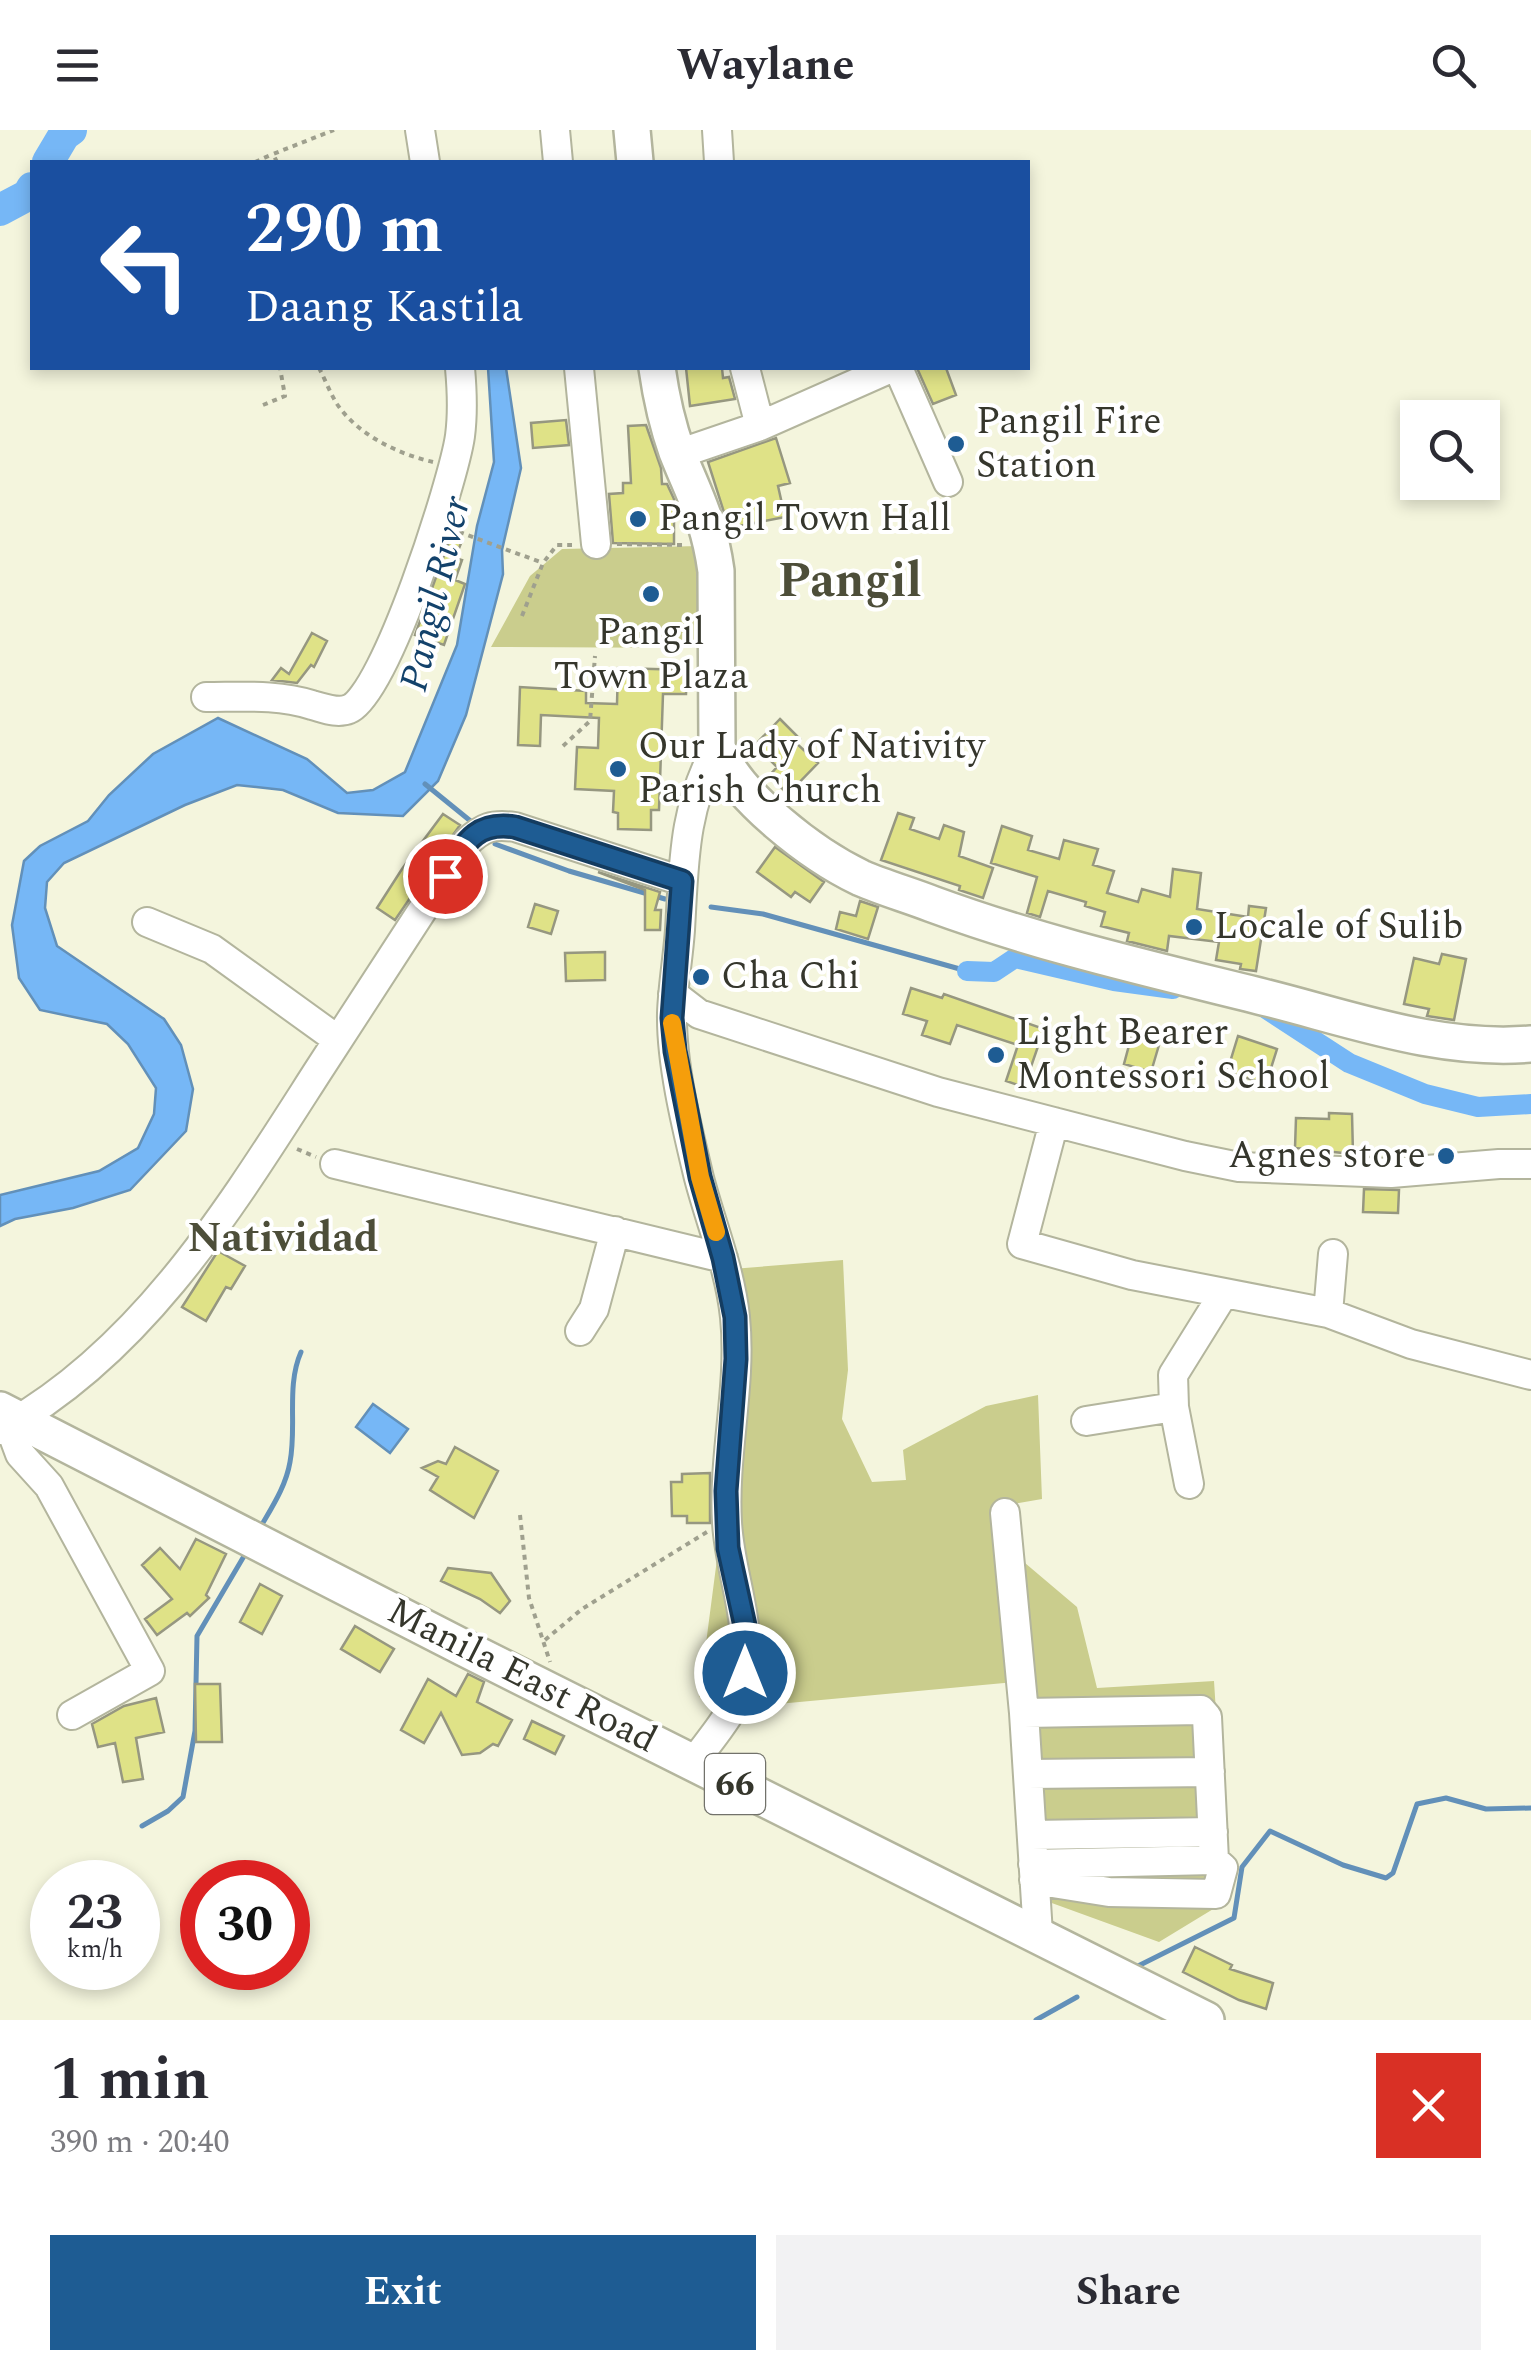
<!DOCTYPE html>
<meta charset="utf-8">
<style>
body{margin:0;font-family:Spectral,serif;background:#f2f2f3;color:#2b2b33;height:100vh;display:flex;flex-direction:column;font-size:38px;white-space:nowrap}
*{box-sizing:border-box;margin:0}
p{font-size:32px;color:#7c7c81}
.icon{flex:none;width:55px;height:55px;fill:none;stroke:currentColor;stroke-width:2;stroke-linecap:round;stroke-linejoin:round}
.map{position:relative;height:1890px;overflow:hidden}
.sheet{display:flex;flex-direction:column;background:#fff;flex:1}
.sheet>*{flex:none}
.guide{position:absolute;left:30px;top:30px;width:1000px;height:210px;border-radius:0px;box-shadow:0 5px 15px #0003;background:#1a4fa0;color:#fff;overflow:hidden}
.tools{position:absolute;left:1400px;top:270px;display:grid;gap:20px}
.tools a{display:grid;place-items:center;width:100px;height:100px;border-radius:0px;background:#fff;box-shadow:0 5px 15px #0003;font-size:50px}
.speed{position:absolute;left:30px;top:1730px;display:flex;gap:20px;font-size:50px;font-weight:700;text-align:center}
.speed>*{display:grid;place-content:center;width:130px;height:130px;border-radius:50%;background:#fff;box-shadow:0 5px 15px #0003;line-height:1}
.speed small{font-size:25px;font-weight:400}
.speed .limit{border:15px solid #d22;background:#fff;color:#111}
.pin{position:absolute;display:grid;place-items:center;width:85px;height:85px;color:#fff;margin:-42px;border:5px solid #fff;border-radius:50%;box-shadow:0 2px 10px #0007}
.me{position:absolute;width:110px;margin:-55px;rotate:0deg;stroke-linejoin:round;filter:drop-shadow(0 0 8px #0008)}
.turn{display:flex;align-items:center;gap:35px;height:210px;padding:0 50px;font-size:45px}
.turn .icon{width:130px;height:130px;stroke-width:2.5}
.turn b{display:block;font-size:70px;line-height:85px}
.round{display:grid;place-items:center;flex:none;width:105px;height:105px;border-radius:0px;background:#f2f2f3}
.head{display:flex;align-items:center;justify-content:space-between;height:170px;padding:0 50px}
h1{font-size:60px;font-weight:700;line-height:75px}
.primary-button{display:flex;gap:20px;margin-top:auto;padding:20px 50px}
.primary-button a{flex:1;height:115px;border-radius:0px;background:#1e5c93;color:#fff;font-size:40px;font-weight:700;line-height:115px;text-align:center}
.primary-button a+a{background:#f2f2f3;color:#2b2b33}
header{display:flex;justify-content:space-between;align-items:center;height:130px;padding:0 50px;background:#fff;font-size:45px;font-weight:700}
.map>svg:first-child{display:block}
.green{fill:#cacd8d}
.water{fill:#76b7f6;stroke:#6290b9;stroke-width:2.5}
.lines{fill:none;stroke-linecap:round;stroke-linejoin:round}
.stream{stroke:#6290b9;stroke-width:5}
.canal{stroke:#76b7f6;stroke-width:20}
.river{stroke:#76b7f6;stroke-width:32}
.building{fill:#dfe287;stroke:#969780;stroke-width:2.5}
.minor-casing{stroke:#b3b59d;stroke-width:32}
.major-casing{stroke:#b3b59d;stroke-width:40}
.path{stroke:#9fa08e;stroke-width:4;stroke-dasharray:5 5;stroke-linecap:butt}
.minor{stroke:#fff;stroke-width:28}
.major{stroke:#fff;stroke-width:35}
.route-casing{stroke:#143c60;stroke-width:25}
.route{stroke:#1e5c93;stroke-width:18}
.slow{stroke:#f59e0b;stroke-width:18}
.poi-dot{fill:#1e5c93;stroke:#fff;stroke-width:4}
.labels{text-anchor:middle;dominant-baseline:central;stroke-width:8;stroke-linejoin:round;paint-order:stroke}
.shield{fill:#fff;stroke:#72726b;stroke-width:2.5}
.shield-label{font-size:35px;font-weight:bold;fill:#35362c}
.poi-label{font-size:38px;fill:#35362c;stroke:#fff;text-anchor:start}
.street-label{font-size:38px;fill:#35362c;stroke:#fff}
.water-label{font-size:40px;font-style:italic;fill:#13426b;stroke:#fff}
.quarter-label{font-size:42px;font-weight:bold;fill:#4d4e39;stroke:#fff}
.district-label{font-size:48px;font-weight:bold;fill:#4d4e39;stroke:#fff}
</style>
<header><svg class="icon" aria-label="menu" viewBox="0 0 24 24"><path d="M4 6h16M4 12h16M4 18h16"/></svg>Waylane<svg class="icon" aria-label="search" viewBox="0 0 24 24"><circle cx="10" cy="10" r="6"/><path d="M15 15l6 6"/></svg></header>
<div class="map">
<svg width="1531" height="1890" viewBox="0 0 1531 1890">
<rect width="100%" height="100%" fill="#f4f5dd"/>
<path class="green" d="M700,416L706,518L491,517L530,446L562,419Z
M843,1130L848,1240L842,1289L872,1352L906,1350L903,1320L986,1276L1038,1265L1042,1369L1001,1376L1015,1552L767,1575L699,1567L717,1429L736,1411L732,1139Z
M1025,1433L1077,1477L1097,1558L1214,1551L1228,1770L1159,1812L1027,1764L1014,1435Z"/>
<path class="water" d="M488,238H506L521,338L502,420L503,444L466,585L438,651L403,686L338,683L283,660L237,655L185,675L64,733L47,752L45,778L57,816L164,889L181,915L193,959L186,1001L130,1060L73,1078L15,1089L0,1096V1065L99,1041L138,1018L154,984L156,958L128,914L107,894L40,880L19,848L12,795L24,731L40,716L88,691L109,665L153,624L218,588L307,629L347,663L373,660L405,642L457,515L477,396L494,332Z
M373,1274L408,1299L390,1323L356,1297Z"/>
<g class="lines">
<path class="stream" d="M425,654L473,693
M495,714L569,741L665,769
M711,777L763,784L967,841
M260,1398C272,1377 286,1356 290,1332C297,1296 286,1256 301,1222
M142,1696L168,1681L183,1667L195,1601L197,1506L247,1421
M1134,1838L1234,1788L1242,1737L1270,1701L1343,1735L1386,1748L1393,1743L1417,1674L1446,1668L1486,1679L1531,1678
M1036,1890L1077,1867"/>
<path class="canal" d="M967,841L994,842L1015,828L1114,851L1173,859
M1260,875L1349,933L1425,964L1478,977L1531,974"/>
<path class="river" d="M48,32L64,5L71,0
M0,80L28,65L32,58"/>
</g>
<path class="building" d="M686,238H722L723,248L729,247L735,269L690,276Z
M917,238H946L956,265L933,274Z
M566,290L569,315L533,318L531,293Z
M646,295L661,338L662,354H667L674,369V414L613,413L609,364L623,363V353H631L628,296Z
M776,308L790,353L778,356L785,387L729,398L708,332Z
M451,406L462,411L455,428L462,430L455,450L465,454L444,515L415,505Z
M312,503L327,511L314,537L311,535L297,553L272,550L281,538L289,544Z
M618,538L687,540L686,564H663L659,680H651V700L618,699V683L613,682L614,661L575,659L577,617L598,618L599,588L541,585L540,616L518,615L520,557L586,561V573L617,574Z
M780,589L800,609L796,613L818,633L788,664L769,646L777,637L755,615Z
M898,683L914,688L910,699L939,709L944,695L964,702L959,726L993,738L983,768L959,760L960,756L881,730Z
M443,684L460,695L395,790L377,778L402,739Z
M1002,696L1032,706L1028,720L1059,729L1064,710L1098,719L1093,735L1114,741L1107,763L1138,772L1142,759L1170,767L1173,739L1201,743L1197,779L1248,787L1249,776L1266,778L1256,841L1240,839L1241,834L1216,830L1219,812L1169,806L1167,821L1127,811L1129,803L1101,796L1105,782L1085,776L1086,772L1048,761L1040,787L1027,783L1037,747L991,733Z
M775,717L824,752L810,772L795,762L791,767L757,742Z
M598,742L660,762L655,780H661L660,800H645V760Z
M860,771L878,777L868,809L836,799L840,782L856,786Z
M535,774L558,781L551,804L528,797Z
M605,822V850L566,851L565,823Z
M1442,824L1466,829L1454,890L1427,886L1429,879L1404,874L1414,828L1439,834Z
M911,858L942,868L944,864L1044,899L1024,957L1006,951L1018,915L957,895L950,914L922,905L927,891L903,884Z
M1238,906L1277,919L1266,954L1227,942Z
M1131,908L1159,915L1151,942L1124,934Z
M1329,983L1352,984L1353,1024L1295,1018L1296,988L1329,989Z
M1364,1059L1399,1060L1398,1083L1363,1082Z
M218,1121L245,1136L231,1159L226,1157L206,1191L182,1177Z
M455,1317L498,1341L474,1388L430,1360L438,1347L422,1338L438,1331L446,1334Z
M710,1343V1393H687V1386H672L671,1352H682V1344Z
M196,1409L226,1424L206,1465L209,1468L190,1486L187,1483L157,1505L145,1489L172,1469L142,1435L160,1418L180,1439Z
M448,1438L491,1443L510,1471L500,1483L480,1469L441,1451Z
M260,1454L282,1466L262,1504L240,1492Z
M355,1496L394,1519L380,1542L341,1519Z
M468,1544L484,1552L477,1572L512,1590L498,1616L493,1614L480,1623L462,1625L441,1583L424,1613L401,1600L428,1549L456,1566Z
M195,1554H220L222,1612H196Z
M156,1568L164,1602L136,1608L143,1649L123,1652L115,1613L98,1617L92,1594L124,1576Z
M532,1591L564,1606L555,1624L524,1609Z
M1195,1817L1232,1835L1230,1839L1273,1853L1266,1879L1239,1870L1183,1842Z"/>
<g class="lines">
<g class="minor-casing">
<path id="minor" d="M420,0L425,32
M555,0L558,32
M717,0L719,32
M579,238L596,414
M745,238L760,296
M898,238L948,352
M678,324L760,296L891,238
M206,567C242,567 278,564 312,575C324,578 337,584 349,579C385,566 454,349 460,306C463,283 462,260 460,238
M147,792L212,819L338,910
M673,864L699,884L938,962L1185,1026L1239,1037L1391,1043L1499,1034H1531
M1054,992L1022,1114L1132,1145L1328,1183L1411,1214L1531,1245
M335,1034L723,1128
M1328,1183L1333,1124
M580,1201L594,1179L615,1101
M19,1290L13,1305L20,1324L49,1356L150,1541L72,1585
M1086,1291L1174,1277
M0,1300C143,1222 232,1075 318,941C367,865 417,789 466,713C483,697 492,694 515,697L682,751
M1189,1354L1174,1277L1173,1245L1224,1163
M1005,1383L1024,1583L1038,1804
M1024,1583L1201,1580L1207,1587L1214,1730L1223,1738L1216,1764L1109,1762L1034,1750
M693,1633C706,1615 722,1597 733,1577C764,1517 730,1454 727,1392C723,1324 742,1255 735,1187C730,1139 711,1094 699,1048C687,998 671,934 672,883C673,855 678,828 680,800C684,732 683,679 717,617
M1028,1644L1210,1642
M1032,1705L1213,1702
M1033,1734L1214,1730"/>
</g>
<g class="major-casing">
<path id="major" d="M632,0L635,32
M657,238C661,266 667,294 677,322C695,367 709,390 716,441L717,617C736,667 813,725 861,748C884,758 909,765 932,774C1038,813 1146,838 1255,865C1346,887 1436,922 1531,914
M0,1280L464,1518L1206,1890"/>
</g>
<path class="path" d="M255,32L273,24
M277,32L273,24L334,0
M319,238C325,249 330,263 337,274C358,305 398,324 433,332
M263,275L285,266L280,238
M459,402L543,433
M617,414L682,415
M522,486L543,433L557,415H572
M563,616L590,591L595,526
M297,1019L316,1027
M520,1385L529,1468L550,1532
M545,1510L582,1479L707,1402"/>
<use href="#minor" class="minor"/>
<use href="#major" class="major"/>
</g>
<g class="lines">
<g class="route-casing">
<path id="route" d="M445,746C465,714 474,691 515,697L682,751L672,888L675,921L700,1047L723,1128L735,1187L736,1229L726,1361L728,1418L747,1505L745,1543"/>
</g>
<use href="#route" class="route"/>
<path class="slow" d="M672,893L700,1047L716,1102"/>
</g>
<g class="poi-dot">
<circle cx="956" cy="314" r="10"/>
<circle cx="638" cy="389" r="10"/>
<circle cx="651" cy="464" r="10"/>
<circle cx="618" cy="639" r="10"/>
<circle cx="1194" cy="797" r="10"/>
<circle cx="701" cy="847" r="10"/>
<circle cx="996" cy="925" r="10"/>
<circle cx="1446" cy="1026" r="10"/>
</g>
<g class="labels">
<rect class="shield" x="705" y="1624" width="60" height="60" rx="8"/>
<g class="shield-label">
<text x="735" y="1654">66</text>
</g>
<g class="poi-label">
<text x="976" y="292">Pangil Fire<tspan x="976" dy="44">Station</tspan></text>
<text x="658" y="389">Pangil Town Hall</text>
<text x="651" y="503" text-anchor="middle">Pangil<tspan x="651" dy="44">Town Plaza</tspan></text>
<text x="638" y="617">Our Lady of Nativity<tspan x="638" dy="44">Parish Church</tspan></text>
<text x="1214" y="797">Locale of Sulib</text>
<text x="721" y="847">Cha Chi</text>
<text x="1016" y="903">Light Bearer<tspan x="1016" dy="44">Montessori School</tspan></text>
<text x="1426" y="1026" text-anchor="end">Agnes store</text>
</g>
<g class="street-label">
<text transform="translate(522 1546) rotate(27)">Manila East Road</text>
</g>
<g class="water-label">
<text transform="translate(436 464) rotate(-77)">Pangil River</text>
</g>
<g class="quarter-label">
<text x="283" y="1108">Natividad</text>
</g>
<g class="district-label">
<text x="850" y="451">Pangil</text>
</g>
</g>
</svg>
<div class="tools">
<a><svg class="icon" aria-label="search" viewBox="0 0 24 24"><circle cx="10" cy="10" r="6"/><path d="M15 15l6 6"/></svg></a>
</div>
<div class="speed"><div>23<small>km/h</small></div><div class="limit">30</div></div>
<div class="pin" style="left:445px;top:746px;background:#d93025"><svg class="icon" aria-label="arrive" viewBox="0 0 24 24"><path d="M6 21V4h12l-3 4 3 4H6"/></svg></div>
<svg class="me" style="left:745px;top:1543px" viewBox="-20 -20 40 40"><circle r="17" fill="#1e5c93" stroke="#fff" stroke-width="3"/><path d="M0-11L8 9 0 5-8 9z" fill="#fff"/></svg>
<div class="guide">
<div class="turn"><svg class="icon" aria-label="left" viewBox="0 0 24 24"><path d="M17 20v-9H6M10 6l-5 5 5 5"/></svg><div><b>290 m</b>Daang Kastila</div></div>
</div>
</div>
<section class="sheet">
<div class="head"><div><h1>1 min</h1><p>390 m · 20:40</p></div><a class="round" style="background:#d93025;color:#fff"><svg class="icon" aria-label="close" viewBox="0 0 24 24"><path d="M6 6l12 12M18 6L6 18"/></svg></a></div>
<div class="primary-button"><a>Exit</a><a>Share</a></div>
</section>
